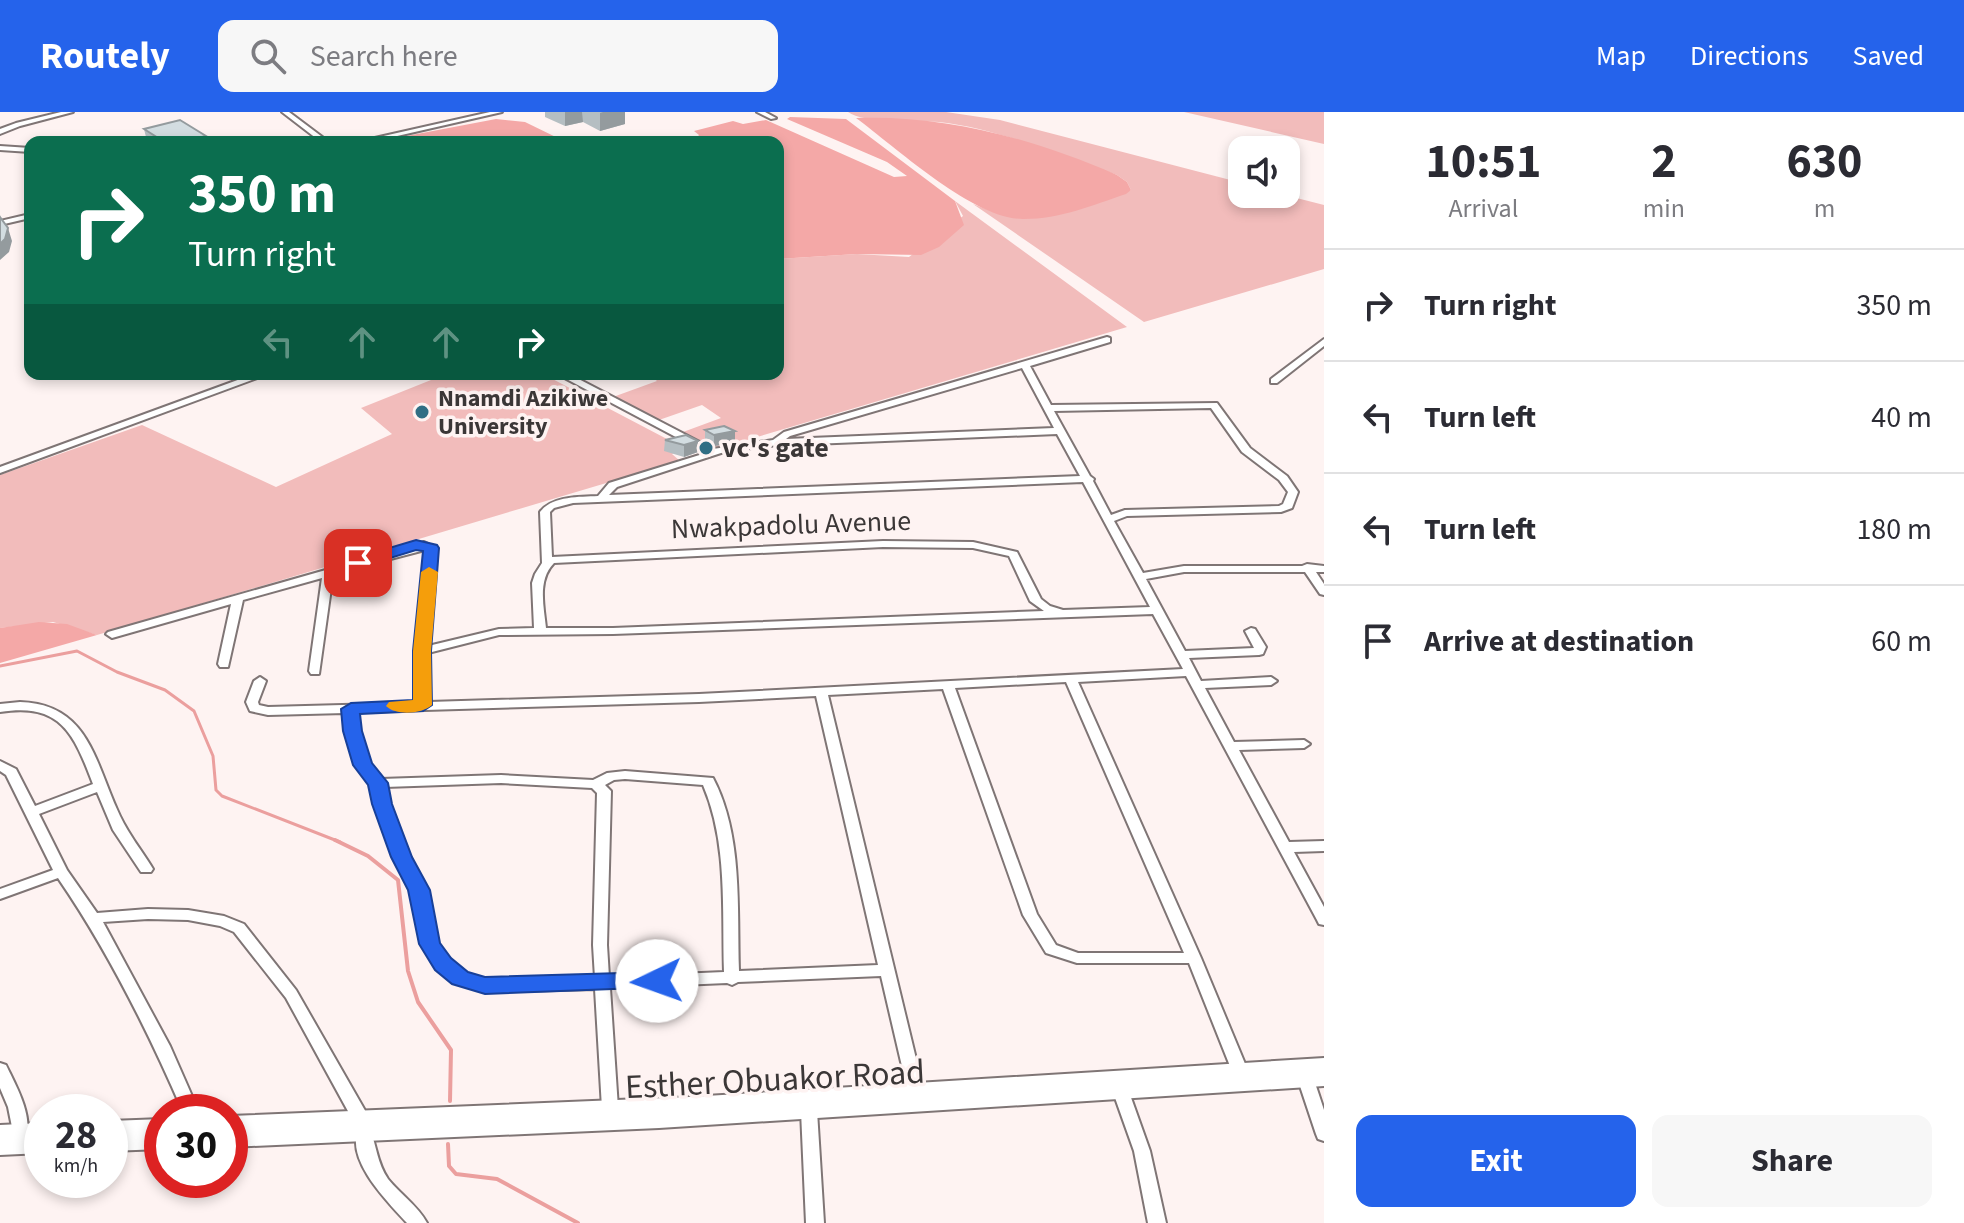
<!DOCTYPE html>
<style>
body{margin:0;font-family:"Source Sans 3",sans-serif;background:#f7f7f7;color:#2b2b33;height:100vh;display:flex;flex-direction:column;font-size:30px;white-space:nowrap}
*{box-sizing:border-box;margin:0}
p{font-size:26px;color:#7c7c81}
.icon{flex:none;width:44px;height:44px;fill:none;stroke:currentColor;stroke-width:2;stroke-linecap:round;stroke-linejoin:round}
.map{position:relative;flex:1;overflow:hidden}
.sheet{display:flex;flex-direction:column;background:#fff;width:640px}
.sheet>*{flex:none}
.hud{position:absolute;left:24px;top:24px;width:760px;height:244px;border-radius:16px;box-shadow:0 4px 12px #0003;background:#0b6e4f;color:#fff;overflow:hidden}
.fabs{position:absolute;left:1228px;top:24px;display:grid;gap:16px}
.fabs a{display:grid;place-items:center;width:72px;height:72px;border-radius:16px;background:#fff;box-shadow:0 4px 12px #0003;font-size:40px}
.speed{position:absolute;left:24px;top:982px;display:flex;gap:16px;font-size:40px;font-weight:700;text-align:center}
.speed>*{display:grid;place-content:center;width:104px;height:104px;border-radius:50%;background:#fff;box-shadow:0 4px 12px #0003;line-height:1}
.speed small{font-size:20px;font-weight:400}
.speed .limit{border:12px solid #d22;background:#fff;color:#111}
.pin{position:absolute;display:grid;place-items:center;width:68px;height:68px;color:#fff;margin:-34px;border-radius:16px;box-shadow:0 4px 12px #0006}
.me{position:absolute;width:88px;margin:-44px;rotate:267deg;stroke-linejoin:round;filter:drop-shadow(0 0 6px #0008)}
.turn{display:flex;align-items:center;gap:28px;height:168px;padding:0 32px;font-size:36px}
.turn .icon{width:104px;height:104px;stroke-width:2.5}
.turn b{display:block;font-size:56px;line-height:68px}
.lanes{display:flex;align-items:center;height:76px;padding:0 32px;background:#0003;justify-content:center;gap:40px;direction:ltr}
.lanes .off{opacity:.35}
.eta{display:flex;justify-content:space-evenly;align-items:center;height:136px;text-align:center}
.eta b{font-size:48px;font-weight:700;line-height:56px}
.primary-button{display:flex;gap:16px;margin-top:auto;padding:16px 32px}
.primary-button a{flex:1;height:92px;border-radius:16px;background:#2563eb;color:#fff;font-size:32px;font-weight:700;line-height:92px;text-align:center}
.primary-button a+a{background:#f7f7f7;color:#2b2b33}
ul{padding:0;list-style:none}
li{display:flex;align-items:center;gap:24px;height:112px;padding:0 32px;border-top:2px solid #e1e1e2}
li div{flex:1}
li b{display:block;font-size:30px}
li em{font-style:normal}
header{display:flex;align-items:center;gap:48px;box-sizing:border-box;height:112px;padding:0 40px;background:#2563eb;color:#fff}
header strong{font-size:38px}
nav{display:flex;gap:44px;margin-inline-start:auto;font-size:28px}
.search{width:560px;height:72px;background:#f7f7f7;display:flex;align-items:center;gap:20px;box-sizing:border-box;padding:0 28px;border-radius:16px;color:#7c7c81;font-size:30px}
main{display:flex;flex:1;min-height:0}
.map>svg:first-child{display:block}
.green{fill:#f2bcbb}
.forest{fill:#f4a8a7}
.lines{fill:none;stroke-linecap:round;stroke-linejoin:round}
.stream-far1{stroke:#eb9f9e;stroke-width:3}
.stream{stroke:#eb9f9e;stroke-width:4}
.minor-casing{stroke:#7f7575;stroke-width:4}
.tertiary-casing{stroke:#7f7575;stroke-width:4}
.minor{fill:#fff;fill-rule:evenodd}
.tertiary{fill:#fff;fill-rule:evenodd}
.wall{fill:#b5bec2}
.shaded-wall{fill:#949b9e}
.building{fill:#d3dde1;stroke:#949b9e;stroke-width:2}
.route{fill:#2563eb;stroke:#184099;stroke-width:2}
.slow{fill:#f59e0b}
.poi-dot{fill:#306e84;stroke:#fef3f2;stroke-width:3}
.labels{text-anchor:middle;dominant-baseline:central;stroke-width:7;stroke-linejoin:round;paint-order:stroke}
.far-poi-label{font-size:24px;font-weight:bold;fill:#3b3737;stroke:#fef3f2;text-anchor:start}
.poi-label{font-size:28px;font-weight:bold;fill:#3b3737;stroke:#fef3f2;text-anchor:start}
.street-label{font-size:28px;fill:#3b3737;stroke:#fef3f2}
.near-street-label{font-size:34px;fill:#3b3737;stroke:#fef3f2}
</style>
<header>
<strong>Routely</strong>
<div class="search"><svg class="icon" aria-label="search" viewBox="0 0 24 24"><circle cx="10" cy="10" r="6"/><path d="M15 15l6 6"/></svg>Search here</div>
<nav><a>Map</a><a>Directions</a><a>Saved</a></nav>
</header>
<main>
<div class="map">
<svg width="1324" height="1111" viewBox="0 0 1324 1111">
<rect width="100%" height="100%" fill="#fef3f2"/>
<path class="green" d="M848,0H946L1000,8L1242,71V82H1281L1324,93V157L1144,210L973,92C1038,119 1069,99 1131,78L1127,70L1117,63C1059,43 1000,17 939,10C916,8 864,12 848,0Z
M1184,0H1324V32Z
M955,89L1127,215L717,337L683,320L721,306L702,293L659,308L613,285L657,269L649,262H778V147L857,142L909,145L963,104Z
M446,262H543L686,337L672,342L680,349L97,523L53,510L0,516V363L142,313L276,375L392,322L361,296Z"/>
<path class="forest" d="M790,5L846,7L955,89L964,113L939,135L921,143L857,142L778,147V30H685L696,27L699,23L694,19L733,9L743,12L766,8L894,65L907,64L887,50L787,7Z
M856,6C948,3 1034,27 1117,63L1127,70L1131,78L1126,82C1093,93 1060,107 1024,107C974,108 897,36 856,6Z
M496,7L525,10L566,30H375Z
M39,510L67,512L97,523L0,551V516Z"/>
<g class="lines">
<path class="stream-far1" d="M0,554L77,539L117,560L165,578L194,599L213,644L216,678L222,684L340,730"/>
<path class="stream" d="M335,728L368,744L398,768L408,859L418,890L451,938L450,989
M448,1032L449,1054L456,1062L497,1067L578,1111"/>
<g class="minor-casing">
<path id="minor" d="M61,0H73L20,14L0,22V17L16,11Z
M282,0H289L329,30H321Z
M490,0H502L371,30H357Z
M757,0H765L776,6L771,7Z
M0,34L30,36V40L0,38Z
M30,102V106L0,113V109Z
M1107,225L1110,226V230L1030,254L1051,293L1217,291L1250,336L1287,364L1298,380L1292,396L1281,400L1127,404L1114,409L1143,461L1184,454H1302L1307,452L1324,454V460H1316L1324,472V483L1320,482L1305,460H1184L1146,467L1185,539L1254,536L1245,519L1251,516L1255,517L1266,535L1263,542L1259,543L1189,546L1201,569L1271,565L1277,569L1271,573L1205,576L1234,630L1304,628L1310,632L1304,636L1239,638L1289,730L1324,729V739L1294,740L1324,795V813L1319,812L1317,808L1186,564L1078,570L1201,846L1248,959L1246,963L1240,965L1234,963L1232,959L1189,851H1077L1046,841L1023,803L943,577L828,583L924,980L922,985L916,986L910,985L908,980L881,864L738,870L732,873L727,871L610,876L618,996L616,1001L610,1003L604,1001L602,996L595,877L485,880L455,870L438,856L423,832L412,778L395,745L375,692L372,672L361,659L354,647L349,627L345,601L268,603L250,599L246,590L254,569L260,565L266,569L258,590L259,593L268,595L417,591L416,539L425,438L333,462L319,562H311L309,559L322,466L243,488L228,555H220L218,552L231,492L112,526L106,522L108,520L424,430L436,436L428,534L499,517L534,516L532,471L535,462L542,451L540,400C552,384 578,385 598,384L609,371L706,341L557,262H569L713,337L773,328L784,320ZM1022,256L1054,316L786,327L790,324ZM1211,296L1242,340L1279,368L1288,380L1283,392L1279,394L1125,398L1111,403L1093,369L1094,367L1090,364L1054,299ZM1057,322L1080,364L609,383L617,375L721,341L764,334ZM1083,370L1150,495L1063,498L1050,494L1041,487L1017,440L973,430L883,429L552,445L550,400L554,396L573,391ZM883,435L973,436L1009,444L1030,489L1044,499L613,516H546C544,495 537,468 554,451ZM1153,502L1183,557L699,582L429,590L428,541L499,523L613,522ZM1066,570L1184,841H1078L1056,833L1037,802L955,576ZM816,584L878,853L739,859C737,796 743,723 713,666L625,659L607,661L593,668L501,663L381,667C363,649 360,624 357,600L699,590ZM625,667L703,673C728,731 722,798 724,860L609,865L607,833L611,679L605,673L614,668ZM501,671L592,676L597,681L593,833L595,866L485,868L465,862L448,848L437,831L426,778L409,745L389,692L385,675Z
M1324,227V234L1277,271H1271V267Z
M254,262H268L0,361V355Z
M20,590C90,592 95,652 120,704C129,723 142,739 153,757L151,760H141L113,718L97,680L39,702L67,758L97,801L148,797L188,798L224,804L244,812L296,878L367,1002L369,1007L367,1012L361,1014L355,1012L286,886L234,820L220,814L188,808L148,807L103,810L170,934L199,1000H183C148,919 108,839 58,766L0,787V777L53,758L6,663L0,659V649L16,657L35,694L93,672C74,622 61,590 0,600V592Z
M0,951L6,953C15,972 33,1003 26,1025L20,1027L14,1025L8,995L0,976Z
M1306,962L1312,964L1314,968L1324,998V1029L1318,1027L1316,1022L1298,968L1300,964Z
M1121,974L1127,975L1129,980L1150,1039L1166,1111H1148L1134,1039L1113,980L1115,975Z
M809,992L815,994L817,999L824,1111H806L801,999L803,994Z
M364,1016L370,1018C377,1035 377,1051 388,1067C400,1082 418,1094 427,1111H407C388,1090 346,1049 358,1018Z"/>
</g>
<g class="tertiary-casing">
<path id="tertiary" d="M1324,946V974L659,1016L230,1035V1004L689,985Z
M162,1007V1037L110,1039V1009Z
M42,1011V1041L0,1043V1013Z"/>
</g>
<use href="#minor" class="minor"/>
<use href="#tertiary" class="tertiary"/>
</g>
<path class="wall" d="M545,0H625V12L600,19L583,10L565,14L545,5Z
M144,17L207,30H149L147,29Z
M705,318L735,331L714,334L705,330Z
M665,328L698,329V340L684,345L664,339Z"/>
<path class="shaded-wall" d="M565,0H582L583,10L565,14Z
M603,0H625V12L600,19V1Z
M206,24L207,30H179Z
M8,116L12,129L9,140L0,148V132Z
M735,319V331L714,334V323Z
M698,329V340L684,345V333Z"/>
<path class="building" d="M180,8L206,24L179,30L173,26L163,29L144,17Z
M0,105L8,116L5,127L0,132Z
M724,314L735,319L714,323L705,318Z
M686,323L698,329L684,333L665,328Z"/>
<path class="route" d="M416,428L437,433L439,436L431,539L432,593L423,599L360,602L362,619L372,651L388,671L392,692L412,745L430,778L440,831L451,846L468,860L485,865L657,860L665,863L668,869L665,875L485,882L452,872L435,858L419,832L408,778L391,745L372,692L368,673L353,653L343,619L341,597L351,591L413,588V539L423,439L416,438L358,456L349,451L352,447Z"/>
<path class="slow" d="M429,455L438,460L431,539L432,593C422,602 396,604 386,594L389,590L413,588V539L421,460Z"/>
<g class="poi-dot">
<circle cx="422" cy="300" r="8"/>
<circle cx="706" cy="336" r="8"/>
</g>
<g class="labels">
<g class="far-poi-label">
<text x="438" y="286">Nnamdi Azikiwe<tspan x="438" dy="28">University</tspan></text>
</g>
<g class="poi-label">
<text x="722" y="336">vc's gate</text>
</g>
<g class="street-label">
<text transform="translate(791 413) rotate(-2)">Nwakpadolu Avenue</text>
</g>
<g class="near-street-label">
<text transform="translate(775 968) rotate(-3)">Esther Obuakor Road</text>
</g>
</g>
</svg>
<div class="fabs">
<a><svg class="icon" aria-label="sound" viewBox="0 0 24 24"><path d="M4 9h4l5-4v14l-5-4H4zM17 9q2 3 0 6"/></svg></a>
</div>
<div class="speed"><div>28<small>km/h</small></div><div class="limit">30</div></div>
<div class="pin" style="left:358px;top:451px;background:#d93025"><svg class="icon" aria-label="arrive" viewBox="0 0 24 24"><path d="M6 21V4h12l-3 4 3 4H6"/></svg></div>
<svg class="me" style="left:657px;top:869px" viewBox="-20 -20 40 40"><circle r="19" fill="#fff"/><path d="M0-13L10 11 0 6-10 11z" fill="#2563eb"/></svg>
<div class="hud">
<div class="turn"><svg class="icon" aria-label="right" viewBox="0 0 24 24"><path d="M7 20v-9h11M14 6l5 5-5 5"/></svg><div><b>350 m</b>Turn right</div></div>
<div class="lanes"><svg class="icon off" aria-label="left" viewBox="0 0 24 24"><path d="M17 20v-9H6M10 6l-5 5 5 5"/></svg><svg class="icon off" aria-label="ahead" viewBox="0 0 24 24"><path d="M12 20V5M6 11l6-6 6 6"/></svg><svg class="icon off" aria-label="ahead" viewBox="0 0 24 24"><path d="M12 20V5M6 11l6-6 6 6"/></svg><svg class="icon" aria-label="right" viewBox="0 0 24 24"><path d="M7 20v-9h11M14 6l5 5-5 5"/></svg></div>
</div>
</div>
<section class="sheet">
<div class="eta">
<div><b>10:51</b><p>Arrival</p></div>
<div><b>2</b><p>min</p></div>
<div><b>630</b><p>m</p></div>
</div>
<ul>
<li><svg class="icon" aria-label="right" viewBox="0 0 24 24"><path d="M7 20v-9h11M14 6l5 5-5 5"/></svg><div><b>Turn right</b></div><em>350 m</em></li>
<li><svg class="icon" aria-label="left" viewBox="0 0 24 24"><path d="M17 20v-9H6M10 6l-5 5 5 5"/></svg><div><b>Turn left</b></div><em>40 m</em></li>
<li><svg class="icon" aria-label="left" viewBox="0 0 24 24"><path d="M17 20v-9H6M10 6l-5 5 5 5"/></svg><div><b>Turn left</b></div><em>180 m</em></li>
<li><svg class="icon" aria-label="arrive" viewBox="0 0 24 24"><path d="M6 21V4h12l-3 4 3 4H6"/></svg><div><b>Arrive at destination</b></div><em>60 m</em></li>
</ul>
<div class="primary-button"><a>Exit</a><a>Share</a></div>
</section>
</main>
